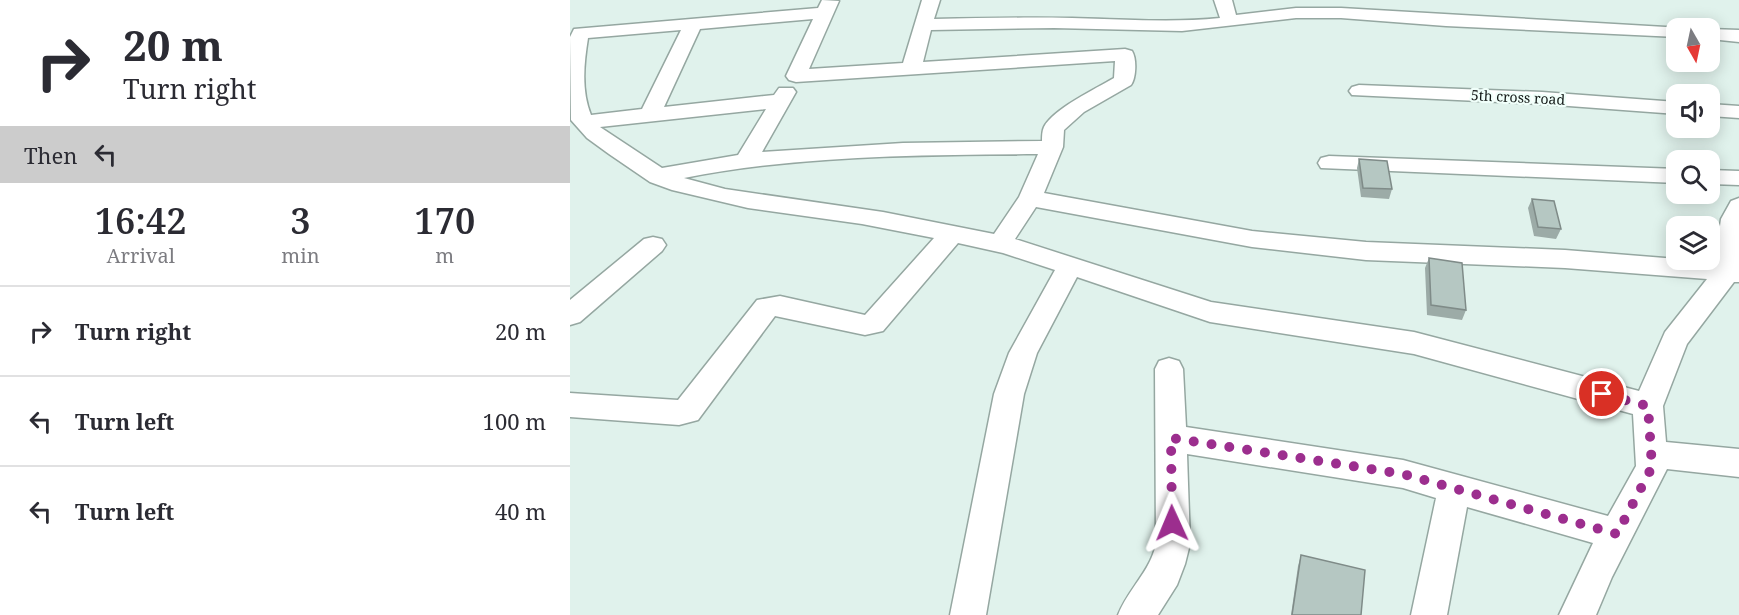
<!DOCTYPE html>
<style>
body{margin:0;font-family:"Noto Serif",serif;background:#f7f7f7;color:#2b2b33;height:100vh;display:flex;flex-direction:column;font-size:22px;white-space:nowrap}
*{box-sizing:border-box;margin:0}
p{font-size:20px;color:#7c7c81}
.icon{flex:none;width:33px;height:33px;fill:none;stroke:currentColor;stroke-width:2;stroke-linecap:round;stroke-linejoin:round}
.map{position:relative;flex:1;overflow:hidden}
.side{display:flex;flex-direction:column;background:#fff;width:570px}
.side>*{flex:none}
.banner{background:#fff;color:#2b2b33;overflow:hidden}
.needle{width:39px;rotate:171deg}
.controls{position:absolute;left:1096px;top:18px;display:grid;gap:12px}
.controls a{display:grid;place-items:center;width:54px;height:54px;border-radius:12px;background:#fff;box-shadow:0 3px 15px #0003;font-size:30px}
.pin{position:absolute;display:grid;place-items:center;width:51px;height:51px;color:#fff;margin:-26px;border:3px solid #fff;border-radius:50%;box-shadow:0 2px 6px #0007}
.me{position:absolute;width:66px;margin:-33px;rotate:359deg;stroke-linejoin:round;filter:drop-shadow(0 0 4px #0008)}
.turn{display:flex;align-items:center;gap:21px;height:126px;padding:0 24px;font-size:27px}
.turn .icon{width:78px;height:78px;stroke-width:2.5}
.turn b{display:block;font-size:42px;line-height:51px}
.then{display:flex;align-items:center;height:57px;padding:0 24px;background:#0003;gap:12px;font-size:22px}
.eta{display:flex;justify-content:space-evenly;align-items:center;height:102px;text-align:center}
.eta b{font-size:36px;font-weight:600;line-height:42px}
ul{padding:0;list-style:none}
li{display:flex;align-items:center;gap:18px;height:90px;padding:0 24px;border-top:2px solid #e1e1e2}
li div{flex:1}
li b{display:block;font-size:22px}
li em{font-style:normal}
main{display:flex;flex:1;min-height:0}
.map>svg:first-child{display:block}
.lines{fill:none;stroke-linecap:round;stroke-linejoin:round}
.street-casing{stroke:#95a7a1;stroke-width:3}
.street{fill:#fff;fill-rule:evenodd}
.wall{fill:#9caba7}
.building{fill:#b5c7c2;stroke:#7f8b88;stroke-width:1.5}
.route{stroke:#9c2e8e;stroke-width:10;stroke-dasharray:0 18}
.labels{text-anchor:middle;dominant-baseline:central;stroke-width:4.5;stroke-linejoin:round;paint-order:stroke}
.far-street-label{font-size:14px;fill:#111715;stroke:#f0fffa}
</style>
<main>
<section class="side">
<div class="banner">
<div class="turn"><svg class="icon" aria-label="right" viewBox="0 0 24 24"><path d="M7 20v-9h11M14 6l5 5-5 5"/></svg><div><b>20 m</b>Turn right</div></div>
<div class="then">Then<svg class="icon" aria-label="left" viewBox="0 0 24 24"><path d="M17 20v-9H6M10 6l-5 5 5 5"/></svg></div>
</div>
<div class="eta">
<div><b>16:42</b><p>Arrival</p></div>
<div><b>3</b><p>min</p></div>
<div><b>170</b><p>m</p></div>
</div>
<ul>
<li><svg class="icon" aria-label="right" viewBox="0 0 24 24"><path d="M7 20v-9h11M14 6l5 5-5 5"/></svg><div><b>Turn right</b></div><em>20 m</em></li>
<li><svg class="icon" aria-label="left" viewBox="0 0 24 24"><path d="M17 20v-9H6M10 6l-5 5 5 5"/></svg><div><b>Turn left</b></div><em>100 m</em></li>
<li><svg class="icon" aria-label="left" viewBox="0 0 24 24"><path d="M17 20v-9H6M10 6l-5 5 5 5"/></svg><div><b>Turn left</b></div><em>40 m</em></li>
</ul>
</section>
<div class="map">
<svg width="1169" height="615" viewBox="0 0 1169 615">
<rect width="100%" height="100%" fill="#e0f2ec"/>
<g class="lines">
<g class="street-casing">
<path id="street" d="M252,0L269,1L239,69L333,63L352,0H370L364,19C410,18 456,17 502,18C552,19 601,23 650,18L644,0H662L666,15L726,8H771L1113,28H1107V37L876,26L771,18H726L612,31L484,28L361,30L353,62L555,49L562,51C567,59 566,78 561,85L514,112L494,130L493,147L474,193L682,231L796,242L995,250L1145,262L1151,219L1161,201L1169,198V282H1164L1117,344L1093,406L1096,442L1169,449V477L1097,469L1042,577L1026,615H989L1023,543L897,507L877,615H841L866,498L833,488L617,454L620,544L615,564L607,585L588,615H548C558,589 580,572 586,544L585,369L589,361L599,358L609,361L613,369L616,427L833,460L1038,516L1066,466L1063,414L844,354L640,322L507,277L467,353L454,394L416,615H380L424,394L439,353L485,270L433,253L388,243L313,331L295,335L205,316L128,420L109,425L0,417V393L108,400L187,300L210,296L295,315L364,238L292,224L178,208L102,190L80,182L39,154L17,138L1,120L0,37L4,29L248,8ZM243,19L216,76L219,80L226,82L545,61L544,78C527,88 483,109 474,127C472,131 472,136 472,141L333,143L192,152L226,92L223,88H209L204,95L94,107L130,29ZM111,30L72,109L21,115C11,90 14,63 18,38ZM196,109L168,155L92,168L30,127ZM468,154L449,197L424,234L313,212L155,189L114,178C230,155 350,155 468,154ZM466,207L682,247L796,260L995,268L1137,279L1095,332L1069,391L844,332L641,302L445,239Z
M1140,29L1169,30V42L1140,39Z
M789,85L972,92L1107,102V114L972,104L782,95L779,91L782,87Z
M1140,104L1169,106V118L1140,116Z
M759,156L1107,169V183L751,168L748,163L751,158Z
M1140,170L1169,171V185L1140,184Z
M83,237L92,239L96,245L92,251L10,322L0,325V300L74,239Z"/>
</g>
<use href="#street" class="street"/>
</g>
<path class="wall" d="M789,159L822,189L819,199L791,197L787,168Z
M962,199L991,229L986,239L964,236L958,208Z
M859,258L896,310L892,320L857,315L855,268Z
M731,555L791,615H721L728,566Z"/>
<path class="building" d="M789,159L817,161L822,189L793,188Z
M962,199L984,201L991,229L968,227Z
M859,258L892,263L896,310L861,305Z
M731,555L795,570L791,615H722Z"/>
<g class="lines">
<path class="route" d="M602,523L601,438L833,474L1047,534L1082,467L1078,406L1032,394"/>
</g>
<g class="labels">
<g class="far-street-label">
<text transform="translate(948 97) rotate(3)">5th cross road</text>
</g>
</g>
</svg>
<div class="controls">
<a><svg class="needle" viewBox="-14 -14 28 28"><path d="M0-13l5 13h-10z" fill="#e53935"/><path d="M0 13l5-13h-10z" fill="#7c7c81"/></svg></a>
<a><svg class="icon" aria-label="sound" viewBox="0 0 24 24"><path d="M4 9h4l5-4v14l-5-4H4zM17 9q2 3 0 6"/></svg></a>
<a><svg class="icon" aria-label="search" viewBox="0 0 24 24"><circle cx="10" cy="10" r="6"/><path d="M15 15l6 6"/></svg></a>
<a><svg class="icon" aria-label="layers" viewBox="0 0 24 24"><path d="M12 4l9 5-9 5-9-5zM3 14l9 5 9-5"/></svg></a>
</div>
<div class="pin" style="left:1032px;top:394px;background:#d93025"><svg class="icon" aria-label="arrive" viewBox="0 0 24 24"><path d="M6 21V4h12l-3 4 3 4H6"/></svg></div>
<svg class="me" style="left:602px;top:523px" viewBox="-20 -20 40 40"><path d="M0-17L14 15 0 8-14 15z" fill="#9c2e8e" stroke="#fff" stroke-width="4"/></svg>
</div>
</main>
